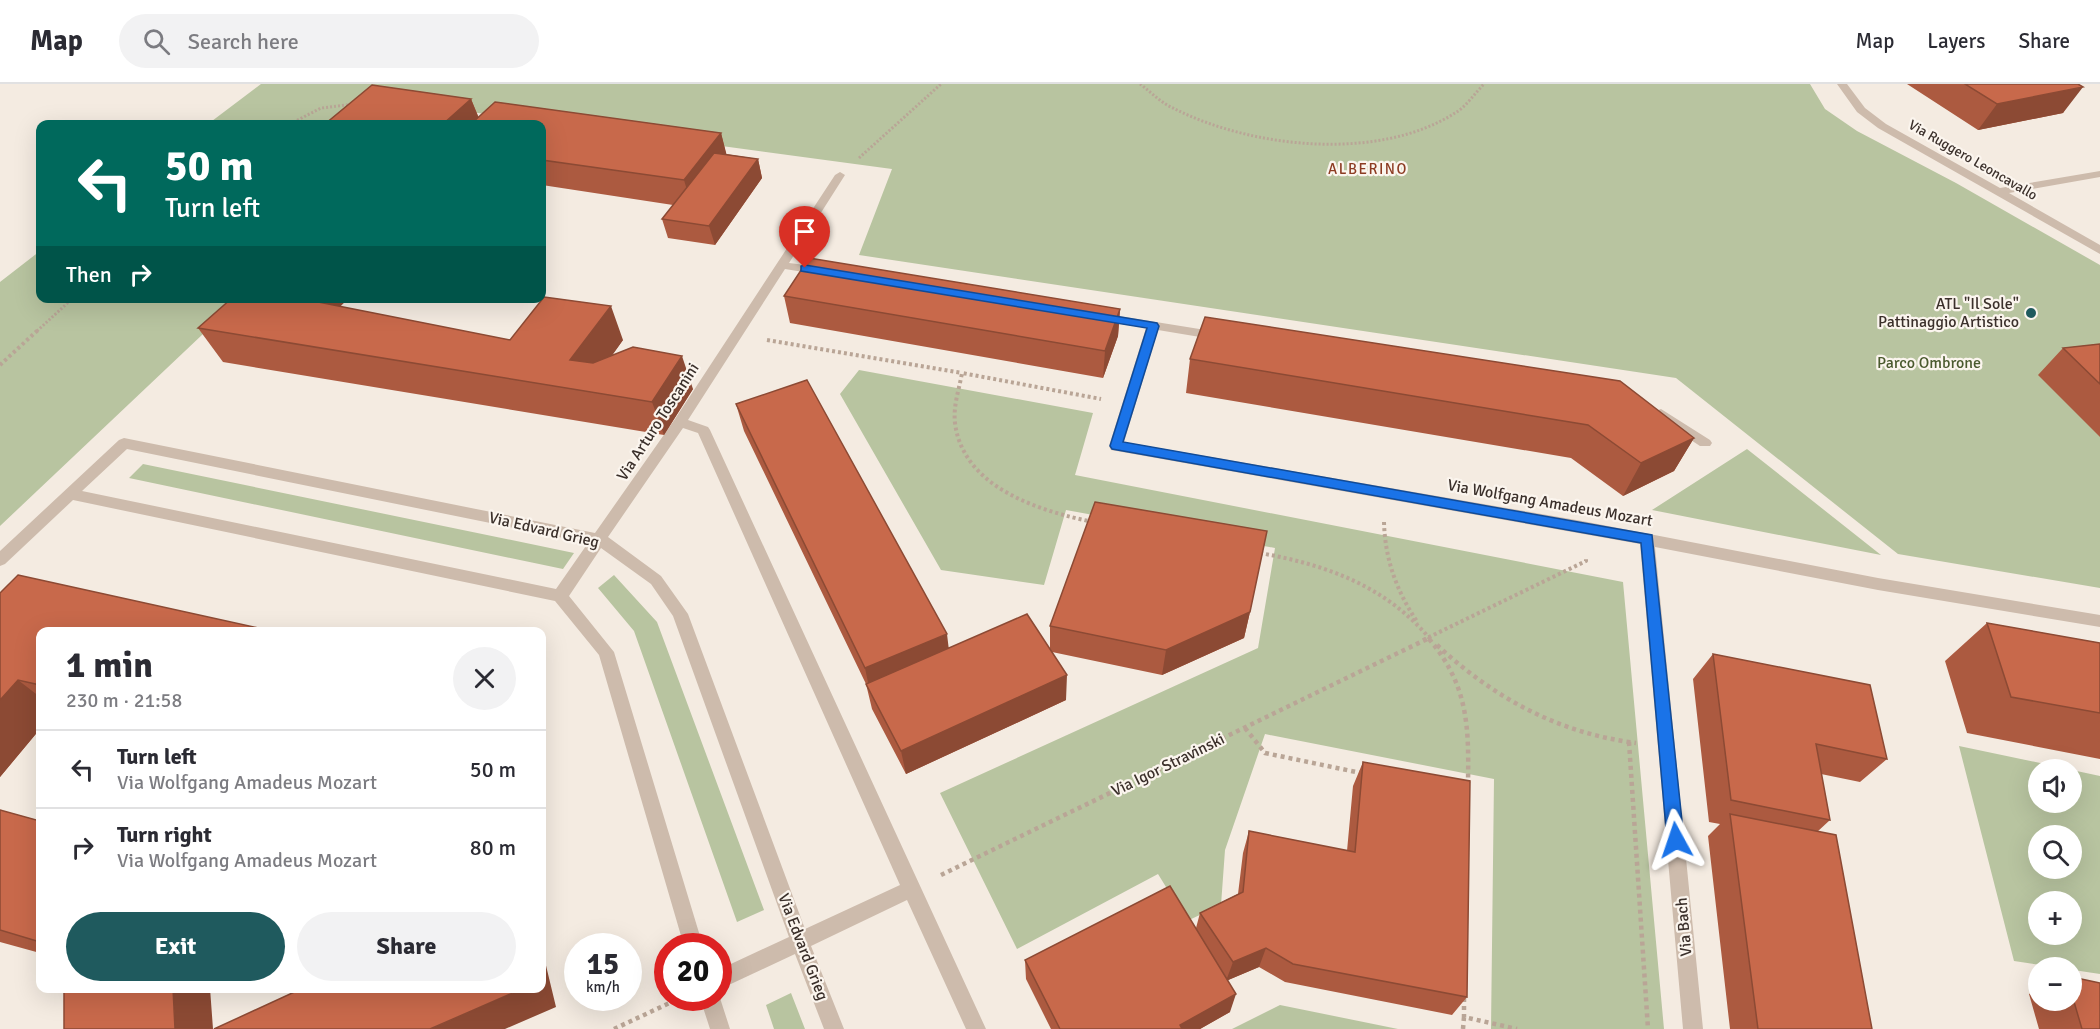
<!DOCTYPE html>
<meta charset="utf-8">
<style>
body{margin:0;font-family:Signika,sans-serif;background:#f2f2f3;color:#2b2b33;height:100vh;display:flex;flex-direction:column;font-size:22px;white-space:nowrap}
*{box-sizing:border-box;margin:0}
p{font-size:20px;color:#7c7c81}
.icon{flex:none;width:33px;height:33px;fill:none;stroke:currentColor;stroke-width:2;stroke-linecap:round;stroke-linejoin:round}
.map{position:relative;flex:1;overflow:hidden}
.sheet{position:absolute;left:36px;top:543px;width:510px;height:366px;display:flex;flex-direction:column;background:#fff;border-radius:12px;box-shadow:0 6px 24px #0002}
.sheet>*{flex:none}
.top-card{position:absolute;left:36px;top:36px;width:510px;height:183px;border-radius:12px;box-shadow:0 6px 24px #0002;background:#00695c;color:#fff;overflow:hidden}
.buttons{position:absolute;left:2028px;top:675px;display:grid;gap:12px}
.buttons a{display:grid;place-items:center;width:54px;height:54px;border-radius:50%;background:#fff;box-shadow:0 6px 24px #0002;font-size:30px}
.speed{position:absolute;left:564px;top:849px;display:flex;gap:12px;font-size:30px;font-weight:700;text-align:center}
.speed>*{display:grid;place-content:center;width:78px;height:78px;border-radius:50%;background:#fff;box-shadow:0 6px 24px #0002;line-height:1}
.speed small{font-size:15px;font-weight:400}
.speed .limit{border:9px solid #d22;background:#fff;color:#111}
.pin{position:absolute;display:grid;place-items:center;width:51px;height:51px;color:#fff;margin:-62px -26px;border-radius:50% 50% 50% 0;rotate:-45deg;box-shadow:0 0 6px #0007}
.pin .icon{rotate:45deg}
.me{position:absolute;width:66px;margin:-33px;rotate:355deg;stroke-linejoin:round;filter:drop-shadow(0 0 4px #0008)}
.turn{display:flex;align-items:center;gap:21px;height:126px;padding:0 30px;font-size:27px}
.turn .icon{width:78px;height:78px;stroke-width:2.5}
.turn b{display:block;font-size:42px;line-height:51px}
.then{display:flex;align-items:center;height:57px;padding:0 30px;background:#0003;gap:12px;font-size:22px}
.round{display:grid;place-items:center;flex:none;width:63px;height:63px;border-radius:32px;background:#f2f2f3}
.summary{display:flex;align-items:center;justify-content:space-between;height:102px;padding:0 30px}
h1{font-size:36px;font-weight:700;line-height:45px}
.primary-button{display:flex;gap:12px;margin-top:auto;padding:12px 30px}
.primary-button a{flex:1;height:69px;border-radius:36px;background:#1f5a5e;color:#fff;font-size:24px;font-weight:700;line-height:69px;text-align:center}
.primary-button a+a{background:#f2f2f3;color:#2b2b33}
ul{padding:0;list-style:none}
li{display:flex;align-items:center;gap:18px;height:78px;padding:0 30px;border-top:2px solid #e1e1e2}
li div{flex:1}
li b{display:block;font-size:22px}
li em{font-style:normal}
header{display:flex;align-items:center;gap:36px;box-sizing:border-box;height:84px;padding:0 30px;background:#fff;border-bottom:2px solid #e1e1e2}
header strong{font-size:28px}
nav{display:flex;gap:33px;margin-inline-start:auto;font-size:21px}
.search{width:420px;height:54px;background:#f2f2f3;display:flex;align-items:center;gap:15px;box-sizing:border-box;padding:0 21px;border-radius:33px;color:#7c7c81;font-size:22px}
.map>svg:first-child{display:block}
.green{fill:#b8c4a0;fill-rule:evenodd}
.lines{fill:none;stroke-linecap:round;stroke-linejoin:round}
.path-far2{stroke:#b9a596;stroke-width:3;stroke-dasharray:2 2;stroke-linecap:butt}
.path-far1{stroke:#b9a596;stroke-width:4;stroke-dasharray:3 3;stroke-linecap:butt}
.path{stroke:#b9a596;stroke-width:4.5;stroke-dasharray:4 4;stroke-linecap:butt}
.minor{fill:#cdbbac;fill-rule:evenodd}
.wall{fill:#ac5a40}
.shaded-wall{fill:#8c4a34}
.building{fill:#c8694b;stroke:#8c4a34;stroke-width:1.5}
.route{fill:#1a73e8;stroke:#114b97;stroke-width:1.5}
.poi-dot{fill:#1f5a5e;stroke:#fbf5ee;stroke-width:2}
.labels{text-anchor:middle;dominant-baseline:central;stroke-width:4.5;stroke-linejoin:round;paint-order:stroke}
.far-street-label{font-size:14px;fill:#3b302b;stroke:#fbf5ee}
.far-neighbourhood-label{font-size:15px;letter-spacing:1.5px;fill:#8c3b22;stroke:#fbf5ee}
.poi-label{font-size:16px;fill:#3b302b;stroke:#fbf5ee;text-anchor:end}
.park-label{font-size:16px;fill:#4a5a2e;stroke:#fbf5ee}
.street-label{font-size:16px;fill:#3b302b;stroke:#fbf5ee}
</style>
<header>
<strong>Map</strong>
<div class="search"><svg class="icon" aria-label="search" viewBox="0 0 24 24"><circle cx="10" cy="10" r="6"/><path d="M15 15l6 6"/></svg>Search here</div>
<nav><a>Map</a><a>Layers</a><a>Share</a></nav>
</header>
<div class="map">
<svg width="2100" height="945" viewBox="0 0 2100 945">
<rect width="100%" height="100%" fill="#f4ebe1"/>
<path class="green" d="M261,0H1810L1825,25L1857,47L1956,99L2100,181V504L1898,470L1676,294L859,171L892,85L389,17L359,40H208Z
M40,167V214L240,215L0,442V198Z
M859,286L1093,329L1075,391L1623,498L1664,945H1491L1494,695L1265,650L1225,766L1221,821L1187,837L1158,790L1017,865L940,709L1258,564L1275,464L1066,426L1044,501L941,486L840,310Z
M1747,365L1881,471L1652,426Z
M143,380L574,469L563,485L129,394Z
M614,491L657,538L764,826L737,838L634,547L598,504Z
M1959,662L2069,685L2038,686V718H2072V686L2100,692V890L2014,877ZM2038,752H2072V784H2038ZM2038,818H2072V850H2038Z
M791,909L805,945H774L766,921Z
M1280,921L1398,945H1232Z"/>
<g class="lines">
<path class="path-far2" d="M1140,0C1151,8 1161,19 1173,24C1251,64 1378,78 1455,29C1466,23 1475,9 1484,0
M290,40L321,24L355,20
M859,74L941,0
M37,247L73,214"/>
<path class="path-far1" d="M767,256L962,289
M0,281L39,245
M1093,438C1040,427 963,404 955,339C953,322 959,306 962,289L1101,315
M1384,438C1385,476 1397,508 1418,539
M1260,469C1327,481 1386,502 1431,556
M1423,556L1586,477V473"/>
<path class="path" d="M1429,555C1468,601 1469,642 1468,699
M1437,561C1494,614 1558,649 1636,659
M1245,644L1265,669L1361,689
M1629,658L1648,945
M941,791L1427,555
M1464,914V933L1517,945
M614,945L678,915
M1463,945L1464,933"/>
<path class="minor" d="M1837,0H1847L1865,24L1886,40L2000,104L2100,87V93L2009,109L2100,161V170L1878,44L1857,28Z
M840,88L845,91L789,179L822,183L828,187L822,191L785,185L688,336L708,343L710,346L986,945H966L907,816L811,862L844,945H824L795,870L718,906V886L789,853L673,532L651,500L601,464L569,512L614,568L703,862H684L599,571L555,517L73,416L5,480L0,482V467L119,356L124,354L595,449L675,335L835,91ZM683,344L698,349L900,801L805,845L688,530L661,492L608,453ZM127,365L588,459L556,505L82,407Z
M1100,229L1218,248L1224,252L1218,256L1158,246L1124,358L1582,437L1878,494L2100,531V543L1878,506L1655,463L1703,945H1683L1640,460L1111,366L1109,362L1146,244L1096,236V230Z
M1661,325L1710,356L1712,359L1710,362H1700L1656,333L1654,330L1656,327Z
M718,911L720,914L730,945H710L700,914H718Z"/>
</g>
<path class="wall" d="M1907,0H2078L2063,29L1978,46Z
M372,1L471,15L479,34L495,18L721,49L726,70L758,75L762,94L715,161L668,154L662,135L673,121L542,101V40H325Z
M784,212L1120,225L1118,252L1103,294L790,239Z
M341,223L510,256H623L612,271L693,305L664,351L223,278L198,244Z
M2100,260V353L2038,291L2063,264Z
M1190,275L1694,354L1674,387L1623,412L1571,374L1186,309Z
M736,320L949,564L1050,565V542L1250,528L1244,554L1162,591L1052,568L1066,616L906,690L872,625L866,600L744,347Z
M0,509L40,548V645L0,693Z
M1987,539L2100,559V675L1967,649L1945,577Z
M1713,570L1887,675L1860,698L1821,690L1830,736L1817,748L1872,945H1730L1708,752L1720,740L1709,738L1693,595Z
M1363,678L1467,913L1452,931L1285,898L1259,883L1228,896L1230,928L1200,945H1051L1026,895L1025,876L1196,844L1200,829L1238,810L1243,769L1249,747L1347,767L1353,702Z
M0,726L40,737V869L0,858Z
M2072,893L2100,945H2039L2029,910L2038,906V916H2072Z"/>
<path class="shaded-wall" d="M2083,3L2063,29L1978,46L1997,20Z
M471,15L481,40H443Z
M721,49L728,76L692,123L684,96Z
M758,75L762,94L715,161L709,142Z
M294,214H349L315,247Z
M611,222L623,256L587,307L570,276Z
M1120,225L1118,252L1103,294L1105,267Z
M682,272L693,305L664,351L652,318Z
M1694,354L1674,387L1623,412L1641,379Z
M1250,528L1244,554L1162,591L1166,566Z
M947,550L950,575L870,608L865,584Z
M1067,591L1066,616L906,690L901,667Z
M18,596L40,613V645L0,693V616Z
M1266,864L1259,883L1226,897L1233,878Z
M542,865L556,923L505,945H430L524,904H542Z
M173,904H210L213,945H175Z
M1236,910L1230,928L1200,945H1179L1180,941Z"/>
<path class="building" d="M1965,0H2078L2083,3L1997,20Z
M372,1L471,15L443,40H325Z
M495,18L721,49L684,96L542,76V40H471Z
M714,69L758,75L709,142L662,135Z
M809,174L1120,225L1105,267L784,212Z
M544,213L611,222L570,276L593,279L633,263L682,272L652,318L198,244L232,214H298L510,256Z
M1205,233L1620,297L1694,354L1641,379L1588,341L1190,275Z
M2100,260V300L2063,264Z
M807,296L947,550L865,584L736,320Z
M1095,418L1267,447L1250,528L1166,566L1050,542Z
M18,491L276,548H40V601L18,596L0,616V509Z
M1027,530L1067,591L901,667L866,600Z
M1987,539L2100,559V629L2011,613Z
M1713,570L1870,601L1887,675L1816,660L1830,736L1731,716Z
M1363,678L1470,697L1467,913L1293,880L1266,864L1233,878L1200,829L1243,808L1249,747L1355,768Z
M0,726L40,737V858L0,846Z
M1730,730L1836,751L1872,945H1758Z
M1170,802L1236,910L1180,941L1182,945H1060L1025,876Z
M2072,893L2100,899V945H2082L2072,911Z
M64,904H173L175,945H64Z
M303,904H524L430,945H214Z"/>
<path class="route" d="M805,181L1157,239L1159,242L1123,358L1652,451L1684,756L1681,761L1676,763L1670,761L1667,756L1641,459L1112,365L1110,362L1147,244L801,187V182Z"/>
<circle class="poi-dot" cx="2031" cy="229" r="6"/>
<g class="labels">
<g class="far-street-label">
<text transform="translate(1973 76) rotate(30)">Via Ruggero Leoncavallo</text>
</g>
<g class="far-neighbourhood-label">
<text x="1368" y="85">ALBERINO</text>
</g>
<g class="poi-label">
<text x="2019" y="220">ATL "Il Sole"<tspan x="2019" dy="18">Pattinaggio Artistico</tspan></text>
</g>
<g class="park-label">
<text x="1929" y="279">Parco Ombrone</text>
</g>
<g class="street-label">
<text transform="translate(658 338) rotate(-57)">Via Arturo Toscanini</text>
<text transform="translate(1550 419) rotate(10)">Via Wolfgang Amadeus Mozart</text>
<text transform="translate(544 446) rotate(13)">Via Edvard Grieg</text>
<text transform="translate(1168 681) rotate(-26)">Via Igor Stravinski</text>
<text transform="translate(1684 843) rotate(-95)">Via Bach</text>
<text transform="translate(803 863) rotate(69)">Via Edvard Grieg</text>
</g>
</g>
</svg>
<div class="buttons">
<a><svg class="icon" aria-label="sound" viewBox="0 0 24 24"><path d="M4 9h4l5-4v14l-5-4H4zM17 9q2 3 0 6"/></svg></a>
<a><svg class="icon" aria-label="search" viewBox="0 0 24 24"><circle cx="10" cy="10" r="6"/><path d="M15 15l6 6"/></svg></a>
<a>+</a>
<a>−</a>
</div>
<div class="speed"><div>15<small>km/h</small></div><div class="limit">20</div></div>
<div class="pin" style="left:805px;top:184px;background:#d93025"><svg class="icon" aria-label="arrive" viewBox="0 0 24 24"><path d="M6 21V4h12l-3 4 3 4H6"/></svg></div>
<svg class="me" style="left:1676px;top:756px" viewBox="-20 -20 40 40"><path d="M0-17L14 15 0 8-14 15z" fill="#1a73e8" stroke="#fff" stroke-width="4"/></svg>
<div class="top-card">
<div class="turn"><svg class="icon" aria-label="left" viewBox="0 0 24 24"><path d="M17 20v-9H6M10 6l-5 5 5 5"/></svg><div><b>50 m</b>Turn left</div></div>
<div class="then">Then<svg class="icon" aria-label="right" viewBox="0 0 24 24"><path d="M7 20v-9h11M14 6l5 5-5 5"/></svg></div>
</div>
<section class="sheet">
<div class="summary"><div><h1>1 min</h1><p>230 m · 21:58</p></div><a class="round"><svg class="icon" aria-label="close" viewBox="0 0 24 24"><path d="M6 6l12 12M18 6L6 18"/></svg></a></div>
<ul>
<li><svg class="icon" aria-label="left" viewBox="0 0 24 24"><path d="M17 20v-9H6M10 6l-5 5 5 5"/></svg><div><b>Turn left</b><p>Via Wolfgang Amadeus Mozart</p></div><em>50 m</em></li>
<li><svg class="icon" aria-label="right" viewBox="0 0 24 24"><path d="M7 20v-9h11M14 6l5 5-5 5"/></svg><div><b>Turn right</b><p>Via Wolfgang Amadeus Mozart</p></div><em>80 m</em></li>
</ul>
<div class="primary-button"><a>Exit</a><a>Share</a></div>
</section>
</div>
